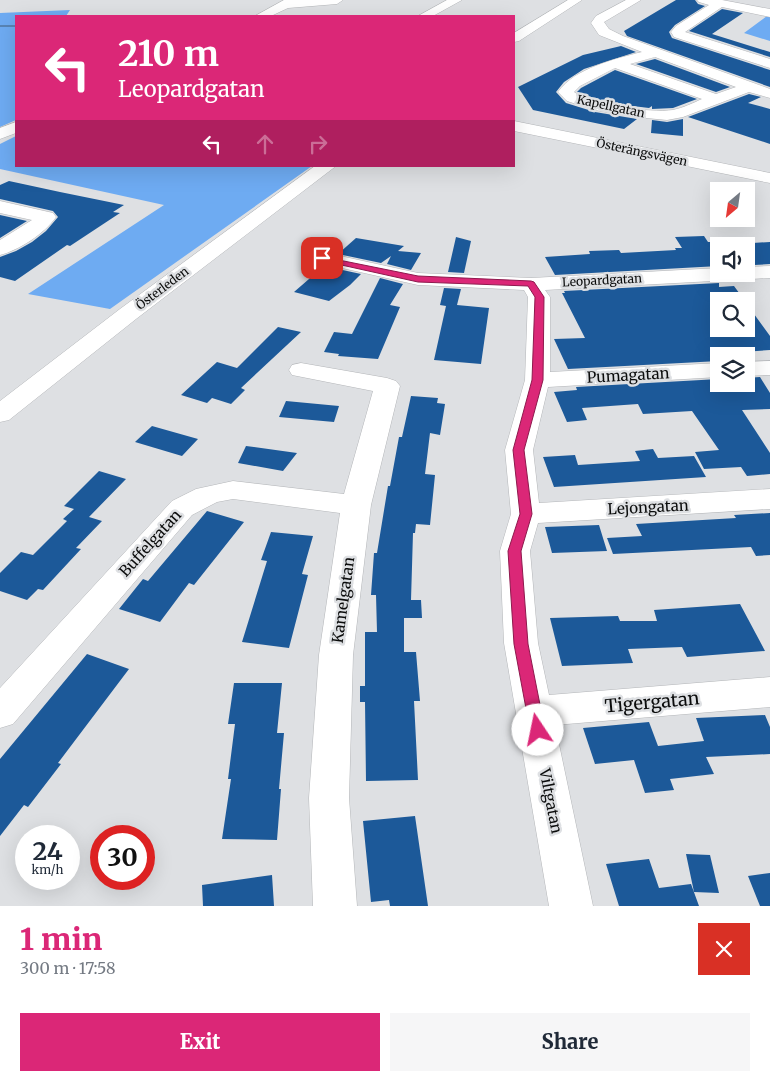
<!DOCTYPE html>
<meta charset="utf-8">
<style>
body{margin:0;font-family:Merriweather,serif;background:#f6f6f7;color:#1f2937;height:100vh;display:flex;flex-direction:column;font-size:19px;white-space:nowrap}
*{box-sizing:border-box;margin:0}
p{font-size:16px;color:#747a83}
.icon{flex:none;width:28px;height:28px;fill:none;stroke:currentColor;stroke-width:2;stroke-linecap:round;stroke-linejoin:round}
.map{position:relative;height:906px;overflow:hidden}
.panel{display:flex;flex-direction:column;background:#fff;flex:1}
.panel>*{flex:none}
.guide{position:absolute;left:15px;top:15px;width:500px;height:152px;border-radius:0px;box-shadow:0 5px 20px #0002;background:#db2777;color:#fff;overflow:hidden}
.needle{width:32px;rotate:209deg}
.tools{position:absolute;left:710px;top:182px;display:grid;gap:10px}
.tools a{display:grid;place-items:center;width:45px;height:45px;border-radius:0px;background:#fff;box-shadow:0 5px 20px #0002;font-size:25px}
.speed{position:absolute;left:15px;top:825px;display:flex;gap:10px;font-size:25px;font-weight:700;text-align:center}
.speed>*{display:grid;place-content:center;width:65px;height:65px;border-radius:50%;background:#fff;box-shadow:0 5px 20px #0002;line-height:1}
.speed small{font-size:12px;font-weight:400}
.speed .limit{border:8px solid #d22;background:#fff;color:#111}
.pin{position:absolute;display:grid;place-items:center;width:42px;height:42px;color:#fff;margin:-21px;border-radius:10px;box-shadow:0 2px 8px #0006}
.me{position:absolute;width:55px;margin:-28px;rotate:349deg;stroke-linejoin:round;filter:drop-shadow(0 0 4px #0008)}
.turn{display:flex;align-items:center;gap:18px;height:105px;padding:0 20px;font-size:22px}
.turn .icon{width:65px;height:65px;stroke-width:2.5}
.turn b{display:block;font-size:35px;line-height:42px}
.lanes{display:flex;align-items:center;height:48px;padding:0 20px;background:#0003;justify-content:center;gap:25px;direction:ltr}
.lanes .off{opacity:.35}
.round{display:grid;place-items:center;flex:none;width:52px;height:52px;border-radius:0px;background:#f6f6f7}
.head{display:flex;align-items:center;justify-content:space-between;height:85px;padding:0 20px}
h1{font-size:30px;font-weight:800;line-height:38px;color:#db2777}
.cta{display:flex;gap:10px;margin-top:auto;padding:10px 20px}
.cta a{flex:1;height:58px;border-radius:0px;background:#db2777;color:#fff;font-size:20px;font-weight:800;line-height:58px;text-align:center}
.cta a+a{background:#f6f6f7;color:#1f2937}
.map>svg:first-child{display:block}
.forest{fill:#6eabf2}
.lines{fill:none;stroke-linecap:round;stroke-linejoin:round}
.stream{fill:#5884b5;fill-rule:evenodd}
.building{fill:#1c5999}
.minor-casing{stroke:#b4b6b9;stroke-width:1}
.major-casing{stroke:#b4b6b9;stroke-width:1}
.minor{fill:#fff;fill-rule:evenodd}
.major{fill:#fff;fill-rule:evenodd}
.route{fill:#db2777;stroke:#8e194d}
.labels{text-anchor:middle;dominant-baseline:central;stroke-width:5;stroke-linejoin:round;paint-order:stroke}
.far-street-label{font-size:12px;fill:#0b0c0c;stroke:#dee0e3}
.street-label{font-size:15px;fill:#0b0c0c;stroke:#dee0e3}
.near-street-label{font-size:18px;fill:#0b0c0c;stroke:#dee0e3}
</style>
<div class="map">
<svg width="770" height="906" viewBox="0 0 770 906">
<rect width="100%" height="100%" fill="#dee0e3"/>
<path class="forest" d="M70,10L66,16H16V120L0,127V13Z
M767,16L770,17V41L744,33Z
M16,136V166H312L110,309L28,294L164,205L0,169V144Z"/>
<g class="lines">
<path class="stream" d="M0,25H16V27H0Z"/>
</g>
<path class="building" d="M676,0H695L698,4L705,6L675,25L669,32L672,38L770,70V87L627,36L624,31Z
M722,9L743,13L712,34L770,52V57L689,31Z
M621,46L636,52L584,69L564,82L556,92L566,103L595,112L637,119L624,129L533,110L518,87L583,55Z
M655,59L730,87L716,92L636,64Z
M615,70L697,99L673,108L652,109V106L649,108L608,103L577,92L581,88Z
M749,94L761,97L748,103L770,109V144L688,117Z
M683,119V136L651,133L652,120L667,122Z
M9,181L60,192L124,205L113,212L120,213L70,246L67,245L15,281L0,277V257L16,251L32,242L46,231L58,217L53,211L0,199V185Z
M0,215L27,221L0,238Z
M704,236L708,242H719V266L555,275L545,257L590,254L589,251L619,250L621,253L676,250L675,248H682L675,237Z
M456,237L471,241L464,273L448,272Z
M356,238L404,246L398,251L421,253L411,270L387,264L391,256L381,263L338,254Z
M770,242V264L754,265L746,255V246H738L737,244Z
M324,266L361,274L350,285L329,301L294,292Z
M380,278L403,284L390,305L400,307L378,359L338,356L339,354L324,352L334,332L352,334Z
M719,283V287L734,286L745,301H719V329H746V303L770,336V350L743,352L746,356H719V361L568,369L554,339L585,338L562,293H565L564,291Z
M444,288L461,289L457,305L489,308L481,364L434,360L446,306L440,305Z
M278,327L301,332L241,388L245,390L231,404L212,398L207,403L181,395L217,362L237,368Z
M760,377L770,393V409L742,410L770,453V474L747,476L741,467L704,469L695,452L719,450L692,411L643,414L638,404L582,408L587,420L567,422L554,392L577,390L576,387L719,379V384H746V378Z
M411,396L438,398L437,403L445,404L440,435L430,433L425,474L435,475L430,525L416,524L415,533H413L411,600H421L422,618H404V652H416L420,701H414L418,780L366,781L365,702H360V686H365V632H377L376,595H371L374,553H377L388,486H390L399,437H402Z
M286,401L339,406L334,422L279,417Z
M152,426L198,439L182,456L135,442Z
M246,446L297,453L283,471L238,463Z
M653,449L658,458L694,456L706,477L554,487L543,457L575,455L578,465L640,461L635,451Z
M99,471L126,479L89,517L102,521L76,548L81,549L43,590L38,589L27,600L0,591V573L21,552L33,555L67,521L63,519L74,509L64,506Z
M207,511L244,522L194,585L189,583L160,622L119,609L143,579L148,581Z
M770,513V555L756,556L751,547L613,554L607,538L642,536L636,524L736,518L734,515Z
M599,525L607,551L552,553L545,527Z
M271,532L313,536L302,574L308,575L289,648L242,642L267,561L261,560Z
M740,604L765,651L687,657L682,647L628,649L633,663L562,666L550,618L618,616L620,621H657L654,610Z
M87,654L129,669L58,763L61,764L28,807L24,805L0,836V759Z
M234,683H282L277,733H284L279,789H281L277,840L222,839L231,779H228L235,724H228Z
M765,715L770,727V754L706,757L714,774L670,779L674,790L645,793L634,760L595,764L583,728L649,722L658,746L704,741L696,718Z
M415,816L428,906H390L389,900L371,902L363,821Z
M686,854L710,855L719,893L694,892Z
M649,859L659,888L691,884L699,906H619L606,864Z
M770,873V906H760L748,876Z
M272,875L274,906H203L202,885Z"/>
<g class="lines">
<g class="minor-casing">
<path id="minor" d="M284,0H343L337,4L288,8L271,16H255Z
M447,0H462L433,16H418Z
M626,0H641L604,22L609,29L623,36L770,89V98L749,92L683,117L667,120L636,117L595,110L567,101L558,92C575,68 615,59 642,52L599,35L591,23L596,16ZM655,57L736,87L716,94L630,64ZM615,68L702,99C693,103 683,108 673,110C650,113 592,106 574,92L580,86Z
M697,0H722L770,9V17L722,7L685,32L770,59V68L674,37L671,32L676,26L709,5L699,2Z
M514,121L770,173V183L514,131Z
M16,122V133L0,139V128Z
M0,201L53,213L56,217C44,234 19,250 0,255V240L32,220L0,213Z
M322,252L418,273L531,278L719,268V274H746V267L770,266V278L545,290L550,297V372L719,363V377L548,387L533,450L539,503L770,489V509L538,523L530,551L538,643L549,695L770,677V707L555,725L593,906H549L504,643L500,551L511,514L505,450L525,380L528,297L524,290L418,285L315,262L312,258L315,254Z
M770,361V375L746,376V362Z
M301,363L387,378L396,381L400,386L371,505L353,655L349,798L357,906H313L309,798L319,655L340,513L233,499L217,502L192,515L13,724L0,728V688L172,501L196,489L233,481L344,494L373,391L292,375L289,370L292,365Z"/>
</g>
<g class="major-casing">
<path id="major" d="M568,0H582L519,41L514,42V33Z
M315,166H336L136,319L9,420L0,422V401L120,309Z"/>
</g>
<use href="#minor" class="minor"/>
<use href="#major" class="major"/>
</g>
<path class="route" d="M319,256L418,276L531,281L534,282L544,297L543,380L524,450L532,514L521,551L528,644L545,730L543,734L538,736L532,734L530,730L514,644L508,551L520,514L513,450L532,380L535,297L528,286L418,282L319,260Z"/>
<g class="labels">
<g class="far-street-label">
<text transform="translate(611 106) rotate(12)">Kapellgatan</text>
<text transform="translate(642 152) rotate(12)">Österängsvägen</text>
<text transform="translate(602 280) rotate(-3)">Leopardgatan</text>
<text transform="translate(162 288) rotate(-37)">Österleden</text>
</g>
<g class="street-label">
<text transform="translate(628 375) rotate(-3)">Pumagatan</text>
<text transform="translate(648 507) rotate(-3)">Lejongatan</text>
<text transform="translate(150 543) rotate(-48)">Buffelgatan</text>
<text transform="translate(343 600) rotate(-82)">Kamelgatan</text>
<text transform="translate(551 801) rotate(79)">Viltgatan</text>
</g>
<g class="near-street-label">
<text transform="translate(652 702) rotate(-5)">Tigergatan</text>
</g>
</g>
</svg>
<div class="tools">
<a><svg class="needle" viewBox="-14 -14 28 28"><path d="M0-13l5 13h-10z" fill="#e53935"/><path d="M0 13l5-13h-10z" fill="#747a83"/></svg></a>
<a><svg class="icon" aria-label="sound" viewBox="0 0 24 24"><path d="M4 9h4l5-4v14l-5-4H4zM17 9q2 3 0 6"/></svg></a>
<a><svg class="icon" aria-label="search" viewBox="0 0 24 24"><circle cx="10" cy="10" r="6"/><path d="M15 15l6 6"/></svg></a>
<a><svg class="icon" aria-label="layers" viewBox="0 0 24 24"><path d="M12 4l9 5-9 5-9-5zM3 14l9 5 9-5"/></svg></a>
</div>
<div class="speed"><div>24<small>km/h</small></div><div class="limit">30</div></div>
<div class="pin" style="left:322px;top:258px;background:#d93025"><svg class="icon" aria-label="arrive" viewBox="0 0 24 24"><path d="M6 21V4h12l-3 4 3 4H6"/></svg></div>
<svg class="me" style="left:538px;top:730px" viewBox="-20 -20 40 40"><circle r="19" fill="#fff"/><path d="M0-13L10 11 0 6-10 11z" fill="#db2777"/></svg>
<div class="guide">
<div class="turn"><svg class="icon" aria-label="left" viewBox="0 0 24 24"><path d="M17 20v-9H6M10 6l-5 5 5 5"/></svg><div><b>210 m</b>Leopardgatan</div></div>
<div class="lanes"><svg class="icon" aria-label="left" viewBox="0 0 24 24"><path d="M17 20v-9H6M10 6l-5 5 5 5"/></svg><svg class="icon off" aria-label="ahead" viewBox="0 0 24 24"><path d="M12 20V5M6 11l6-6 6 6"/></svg><svg class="icon off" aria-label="right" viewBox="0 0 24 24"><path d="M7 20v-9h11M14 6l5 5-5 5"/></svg></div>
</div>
</div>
<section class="panel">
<div class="head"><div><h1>1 min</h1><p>300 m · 17:58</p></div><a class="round" style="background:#d93025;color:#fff"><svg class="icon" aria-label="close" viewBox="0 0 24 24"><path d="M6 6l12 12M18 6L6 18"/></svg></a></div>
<div class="cta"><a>Exit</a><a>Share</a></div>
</section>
